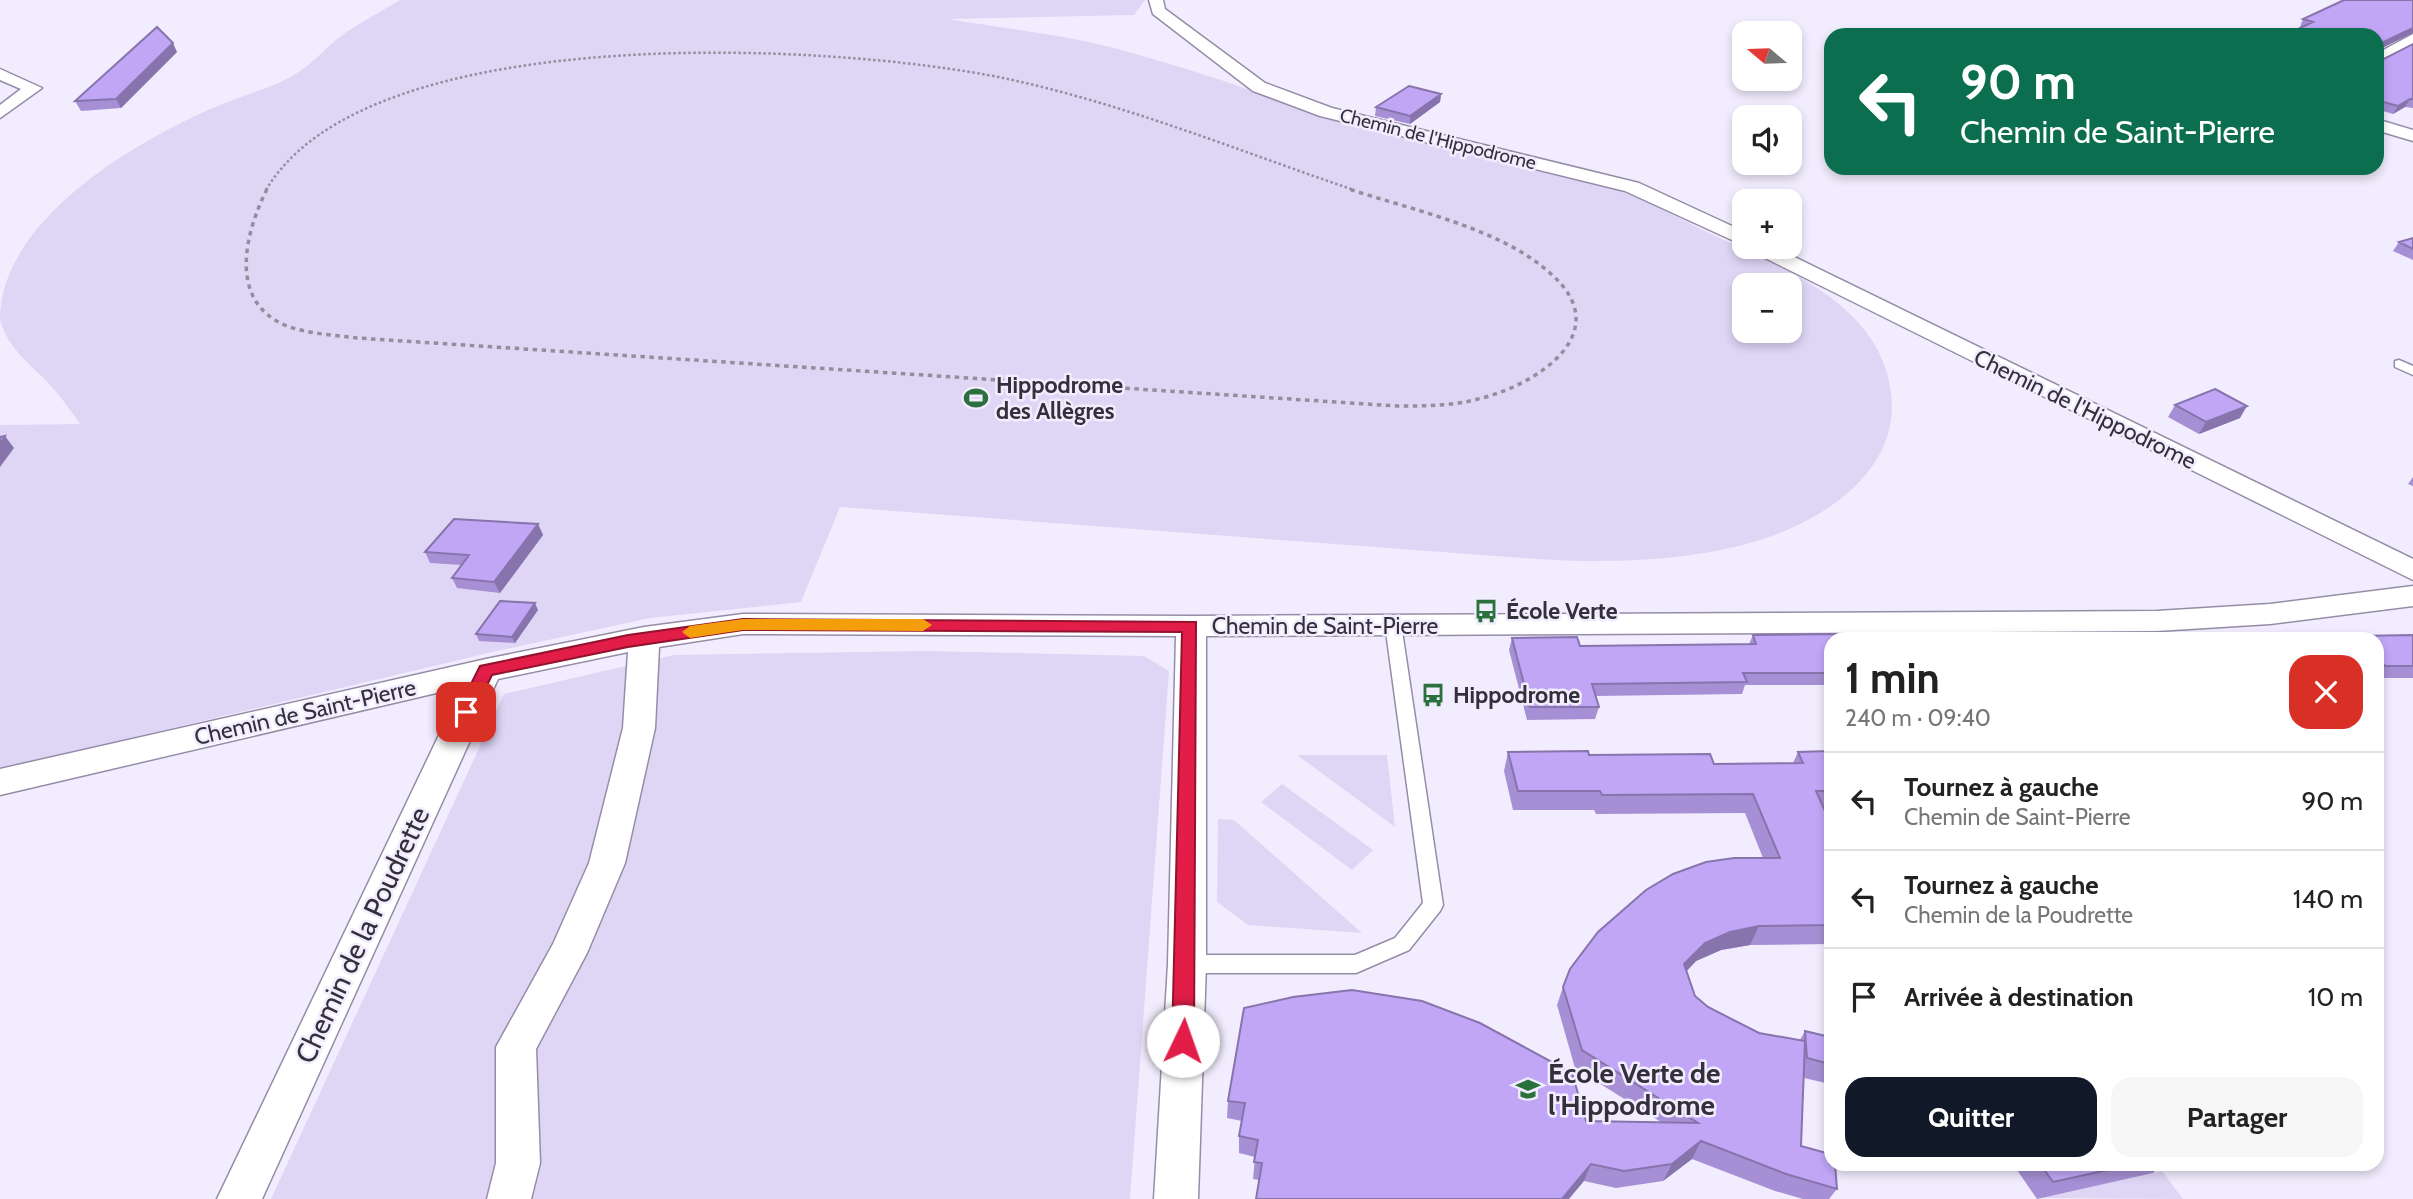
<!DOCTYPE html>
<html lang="fr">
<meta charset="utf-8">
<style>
body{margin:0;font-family:Cabin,sans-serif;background:#f6f6f6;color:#222;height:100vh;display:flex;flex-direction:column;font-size:26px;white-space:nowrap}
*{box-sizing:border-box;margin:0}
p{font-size:23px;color:#767676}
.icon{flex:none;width:38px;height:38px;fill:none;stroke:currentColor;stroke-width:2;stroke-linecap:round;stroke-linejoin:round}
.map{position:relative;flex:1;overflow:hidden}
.details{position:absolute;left:1824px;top:632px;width:560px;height:539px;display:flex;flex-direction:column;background:#fff;border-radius:21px;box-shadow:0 4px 10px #0003}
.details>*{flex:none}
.guide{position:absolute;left:1824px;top:28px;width:560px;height:147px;border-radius:21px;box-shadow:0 4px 10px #0003;background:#0b6e4f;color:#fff;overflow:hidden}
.needle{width:46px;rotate:289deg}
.controls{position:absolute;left:1732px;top:21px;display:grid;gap:14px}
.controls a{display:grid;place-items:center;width:70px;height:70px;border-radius:14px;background:#fff;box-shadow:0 4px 10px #0003;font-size:35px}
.pin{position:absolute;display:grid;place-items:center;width:60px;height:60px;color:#fff;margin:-30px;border-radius:14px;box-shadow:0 4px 10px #0006}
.me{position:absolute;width:77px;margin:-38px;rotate:3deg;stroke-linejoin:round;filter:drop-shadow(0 0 5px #0008)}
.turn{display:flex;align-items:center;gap:24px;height:147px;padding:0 21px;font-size:32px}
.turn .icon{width:91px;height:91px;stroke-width:2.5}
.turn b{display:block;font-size:49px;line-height:60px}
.round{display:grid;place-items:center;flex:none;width:74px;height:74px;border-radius:21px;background:#f6f6f6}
.overview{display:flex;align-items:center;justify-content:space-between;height:119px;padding:0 21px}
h1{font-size:42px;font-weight:700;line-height:52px}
.action{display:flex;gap:14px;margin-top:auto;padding:14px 21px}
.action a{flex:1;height:80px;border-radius:21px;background:#111827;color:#fff;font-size:28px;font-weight:700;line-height:80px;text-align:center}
.action a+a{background:#f6f6f6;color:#222}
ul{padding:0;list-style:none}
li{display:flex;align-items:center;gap:21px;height:98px;padding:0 21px;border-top:2px solid #e0e0e0}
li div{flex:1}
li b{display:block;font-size:26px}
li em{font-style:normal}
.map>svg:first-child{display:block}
.green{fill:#dfd6f6;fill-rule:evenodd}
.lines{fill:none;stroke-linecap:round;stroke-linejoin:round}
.service-casing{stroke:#958da7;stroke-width:3}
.minor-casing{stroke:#958da7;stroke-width:3}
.path-far1{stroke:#928e9c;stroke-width:2.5;stroke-dasharray:2.5 2.5;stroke-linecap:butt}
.path{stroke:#928e9c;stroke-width:3.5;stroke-dasharray:4.5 4.5;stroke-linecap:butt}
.service{fill:#fff;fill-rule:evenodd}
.minor{fill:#fff;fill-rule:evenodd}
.wall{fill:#a68fd4}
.shaded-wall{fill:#8774ac}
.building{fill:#c1a6f6;stroke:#8774ac;stroke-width:2}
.route{fill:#e11d48;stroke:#92132f;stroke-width:2}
.slow{fill:#f59e0b}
.labels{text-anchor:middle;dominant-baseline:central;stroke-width:5;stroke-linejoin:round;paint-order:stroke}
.far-street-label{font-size:19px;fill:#34303b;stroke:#f2edfe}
.poi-label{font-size:23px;font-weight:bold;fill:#34303b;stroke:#f2edfe;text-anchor:start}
.street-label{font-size:23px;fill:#34303b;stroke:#f2edfe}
.near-street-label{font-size:28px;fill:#34303b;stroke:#f2edfe}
.near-poi-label{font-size:28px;font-weight:bold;fill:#34303b;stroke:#f2edfe;text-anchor:start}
</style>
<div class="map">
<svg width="2413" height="1199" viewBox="0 0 2413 1199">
<rect width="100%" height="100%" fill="#f2edfe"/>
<path class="green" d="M400,0H1145L1134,15L949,19C1005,29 1063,34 1118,49C1161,61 1205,74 1247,89C1265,96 1283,105 1302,111C1378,134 1457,150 1534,169C1563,176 1594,181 1621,191C1651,202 1680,219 1709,233C1779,266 1881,303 1891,393C1896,432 1879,465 1850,491C1770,562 1635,565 1536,559L840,507L801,602L650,618L497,651L0,769V425L80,424C71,411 62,398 51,386C32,365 7,349 0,319C0,219 140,139 213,108C238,96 268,90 292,76C313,65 326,46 345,33C363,21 382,11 400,0ZM1745,285H1790V331H1745Z
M926,651L1144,656L1169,671L1130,1199H271L504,694L674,655Z
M1297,755H1387L1395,827Z
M1282,784L1373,850L1352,870L1261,802Z
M1218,819L1234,820L1362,933L1248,925L1217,902Z
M2162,1171L2183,1199L2038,1198Z"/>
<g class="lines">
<g class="service-casing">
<path id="service" d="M2399,360L2413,366V375L2395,367V361Z
M1393,619L1401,624L1443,905L1440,911L1409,950L1356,973H1187L1180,970L1177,964L1180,958L1187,955H1355L1395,938L1423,903L1385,624Z"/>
</g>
<g class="minor-casing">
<path id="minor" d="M1149,0H1163L1165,9L1265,83L1332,108L1639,183L1745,232V246L1625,191L1320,116L1253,91L1153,14Z
M2413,34V46L2376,66V54Z
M0,69L42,88L0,118V105L21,89L0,80Z
M2376,119L2413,130V141L2376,130Z
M1747,247H1774L2413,559V580L1751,251Z
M2413,586V606L2270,624L2157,631L1206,636V964L1198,1199H1154L1168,964L1176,636L743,634L659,647L655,728L625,863L587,953L536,1049L540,1163L531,1199H487L496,1163V1047L553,944L589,863L623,728L628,652L498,679L262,1199H217L462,687L0,795V769L486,659L644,627L743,614L1191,616L2157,611L2270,604Z"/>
</g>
<path class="path-far1" d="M266,190C367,18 833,43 1003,78C1123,103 1239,151 1354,190"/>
<path class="path" d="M267,189C245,233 227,302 287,326C309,334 334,335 357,338L1397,406C1426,406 1454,406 1482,398C1540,383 1617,331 1550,273C1500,228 1412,210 1349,189"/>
<use href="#service" class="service"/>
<use href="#minor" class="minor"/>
</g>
<path class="wall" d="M2413,0V33L2379,49L2380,61L2413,44V108L2405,107L2393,114L2376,109V35H2295L2298,29L2302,27H2300L2303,19Z
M177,52L121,108L81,111L75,101Z
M1441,94L1440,102L1410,124L1375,116L1376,107Z
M2413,238V260L2393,251L2399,242Z
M2175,405L2240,418L2199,434L2168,417Z
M2413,477V486L2408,484Z
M538,524L543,535L500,593L457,588L452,578L462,565L430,563L425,552Z
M538,610L515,643L479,641L476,634Z
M1753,635L1830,639V685H1745L1742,694L1595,696L1599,707L1595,719L1527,720L1509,650L1512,638L1580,646L1749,644Z
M2413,635V678H2376V639H2354L2356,636Z
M1830,751V810H1825L1830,822V944L1750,945L1721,950L1696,961L1686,972L1695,996L1708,1007L1759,1033L1800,1040L1805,1031L1830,1037V1084L1804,1078L1801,1146L1837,1189L1829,1199H1803L1775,1191L1692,1159L1663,1181L1616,1188L1584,1181L1259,1180L1253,1179L1255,1157L1239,1153V1136L1242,1121L1227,1118L1228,1101L1586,1121L1661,1122L1575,1068L1557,1005L1563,987L1763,858L1745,813L1596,814L1594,810H1513L1504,771L1508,752L1589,755L1714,764L1793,763L1798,752Z
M2013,1164H2163L2153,1173L2037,1199Z"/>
<path class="shaded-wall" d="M2413,28V33L2376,51L2379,44Z
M173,43L177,52L121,108L116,99Z
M1441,94L1440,102L1410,124V116Z
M2410,99L2405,107L2393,114L2398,106Z
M2247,406L2240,418L2199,434L2206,422Z
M5,436L14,448L0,467V444Z
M538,524L543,535L500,593L494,582Z
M535,603L538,610L515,643L512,637Z
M1759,926L1750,945L1721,950L1696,961L1676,982L1684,964L1705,943L1730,932Z
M1701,1141L1692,1159L1663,1181L1672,1164Z
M1591,1164L1584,1181L1569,1199H1562Z"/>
<path class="building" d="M2344,0H2413V28L2379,44L2380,61L2413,44V99H2410L2398,106L2376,100V35H2312L2315,33L2298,29L2313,22L2303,19Z
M157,27L173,43L116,99L75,101Z
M1409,86L1441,94L1410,116L1376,107Z
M2413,238V249L2399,242Z
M2215,389L2247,406L2206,422L2175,405Z
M5,436L0,444V437Z
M454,519L538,524L494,582L452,578L469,555L425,552Z
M500,601L535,603L512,637L476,634Z
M1845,634L1847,639H1830V673H1743L1747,682L1592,684L1599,707H1530L1512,638L1577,637L1580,646L1756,644L1753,635Z
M2413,635V666H2385L2376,657V639H2359L2356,636Z
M1588,751L1589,755L1710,754L1714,764L1803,763L1798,752L1830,751V791H1816L1830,822V925L1759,926L1730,932L1705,943L1684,964L1695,996L1708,1007L1759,1033L1805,1041L1801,1146L1830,1154V1164H1835L1837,1189L1786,1174L1701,1141L1672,1164L1624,1171L1591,1164L1562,1199H1256L1262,1163L1254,1162L1258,1140L1239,1136L1245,1103L1228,1101L1244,1008L1293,997L1352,990L1422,1001L1480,1023L1572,1073L1586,1121L1698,1123L1582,1050L1563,987L1570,969L1598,932L1646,890L1673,874L1706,862L1734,858H1780L1753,794L1602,795L1600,791H1518L1508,752Z
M1805,1031L1830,1037V1064L1807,1058Z
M2040,1164H2135L2053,1182Z"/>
<path class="route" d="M743,619L1196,622L1194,1041L1191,1048L1183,1051L1175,1048L1172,1041L1182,632L743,630L628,647L492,675L472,716L466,718L457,712L480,666L628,635Z"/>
<path class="slow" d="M743,619H923L932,625L923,631L743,630L690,638L682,632L690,626Z"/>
<defs>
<g id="stadium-bare" transform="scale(1.89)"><path d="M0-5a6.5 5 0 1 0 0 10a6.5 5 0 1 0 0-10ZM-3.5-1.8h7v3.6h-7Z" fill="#2b713d" stroke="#f2edfe" stroke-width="2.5" paint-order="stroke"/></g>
<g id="bus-bare" transform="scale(1.89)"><path d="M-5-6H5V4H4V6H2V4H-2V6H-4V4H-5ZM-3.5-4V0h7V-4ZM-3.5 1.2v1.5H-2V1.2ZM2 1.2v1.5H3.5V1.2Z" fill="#2b713d" stroke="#f2edfe" stroke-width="2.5" paint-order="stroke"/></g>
<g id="school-bare" transform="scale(1.89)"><path d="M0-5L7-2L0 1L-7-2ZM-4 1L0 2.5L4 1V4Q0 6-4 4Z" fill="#2b713d" stroke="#f2edfe" stroke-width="2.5" paint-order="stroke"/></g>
</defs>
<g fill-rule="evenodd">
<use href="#stadium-bare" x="976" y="398"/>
<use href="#bus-bare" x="1486" y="611"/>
<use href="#bus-bare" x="1433" y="695"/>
<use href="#school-bare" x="1528" y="1089"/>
</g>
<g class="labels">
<g class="far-street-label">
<text transform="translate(1438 139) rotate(14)">Chemin de l'Hippodrome</text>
</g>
<g class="poi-label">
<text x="996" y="385">Hippodrome<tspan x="996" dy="26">des Allègres</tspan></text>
<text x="1506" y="611">École Verte</text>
<text x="1453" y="695">Hippodrome</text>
</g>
<g class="street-label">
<text transform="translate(2085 409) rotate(26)">Chemin de l'Hippodrome</text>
<text x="1325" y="626">Chemin de Saint-Pierre</text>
<text transform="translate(305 712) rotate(-13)">Chemin de Saint-Pierre</text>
</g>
<g class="near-street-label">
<text transform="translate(362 935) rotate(-65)">Chemin de la Poudrette</text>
</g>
<g class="near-poi-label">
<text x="1548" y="1073">École Verte de<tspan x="1548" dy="32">l'Hippodrome</tspan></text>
</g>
</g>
</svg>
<div class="controls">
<a><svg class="needle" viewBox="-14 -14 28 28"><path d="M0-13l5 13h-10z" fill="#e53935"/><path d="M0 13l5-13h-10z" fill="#767676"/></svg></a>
<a><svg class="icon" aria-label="sound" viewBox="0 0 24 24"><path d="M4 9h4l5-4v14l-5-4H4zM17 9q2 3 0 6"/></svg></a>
<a>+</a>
<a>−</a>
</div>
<div class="pin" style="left:466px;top:712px;background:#d93025"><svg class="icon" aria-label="arrive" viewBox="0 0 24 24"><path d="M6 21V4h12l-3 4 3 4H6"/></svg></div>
<svg class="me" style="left:1183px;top:1041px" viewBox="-20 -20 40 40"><circle r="19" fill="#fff"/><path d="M0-13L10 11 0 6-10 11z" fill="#e11d48"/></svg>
<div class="guide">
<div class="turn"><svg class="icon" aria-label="left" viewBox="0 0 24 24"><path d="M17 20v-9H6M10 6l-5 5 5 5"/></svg><div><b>90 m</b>Chemin de Saint-Pierre</div></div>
</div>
<section class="details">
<div class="overview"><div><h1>1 min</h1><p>240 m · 09:40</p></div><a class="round" style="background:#d93025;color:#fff"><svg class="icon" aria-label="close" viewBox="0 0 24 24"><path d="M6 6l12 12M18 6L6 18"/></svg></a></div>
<ul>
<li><svg class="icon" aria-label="left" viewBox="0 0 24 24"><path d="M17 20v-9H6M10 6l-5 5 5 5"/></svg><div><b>Tournez à gauche</b><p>Chemin de Saint-Pierre</p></div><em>90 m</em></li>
<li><svg class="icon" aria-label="left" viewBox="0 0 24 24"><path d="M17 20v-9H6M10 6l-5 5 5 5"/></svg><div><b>Tournez à gauche</b><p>Chemin de la Poudrette</p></div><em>140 m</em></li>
<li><svg class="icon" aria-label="arrive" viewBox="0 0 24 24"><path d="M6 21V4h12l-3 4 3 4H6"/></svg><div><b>Arrivée à destination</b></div><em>10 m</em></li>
</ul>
<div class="action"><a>Quitter</a><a>Partager</a></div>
</section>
</div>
